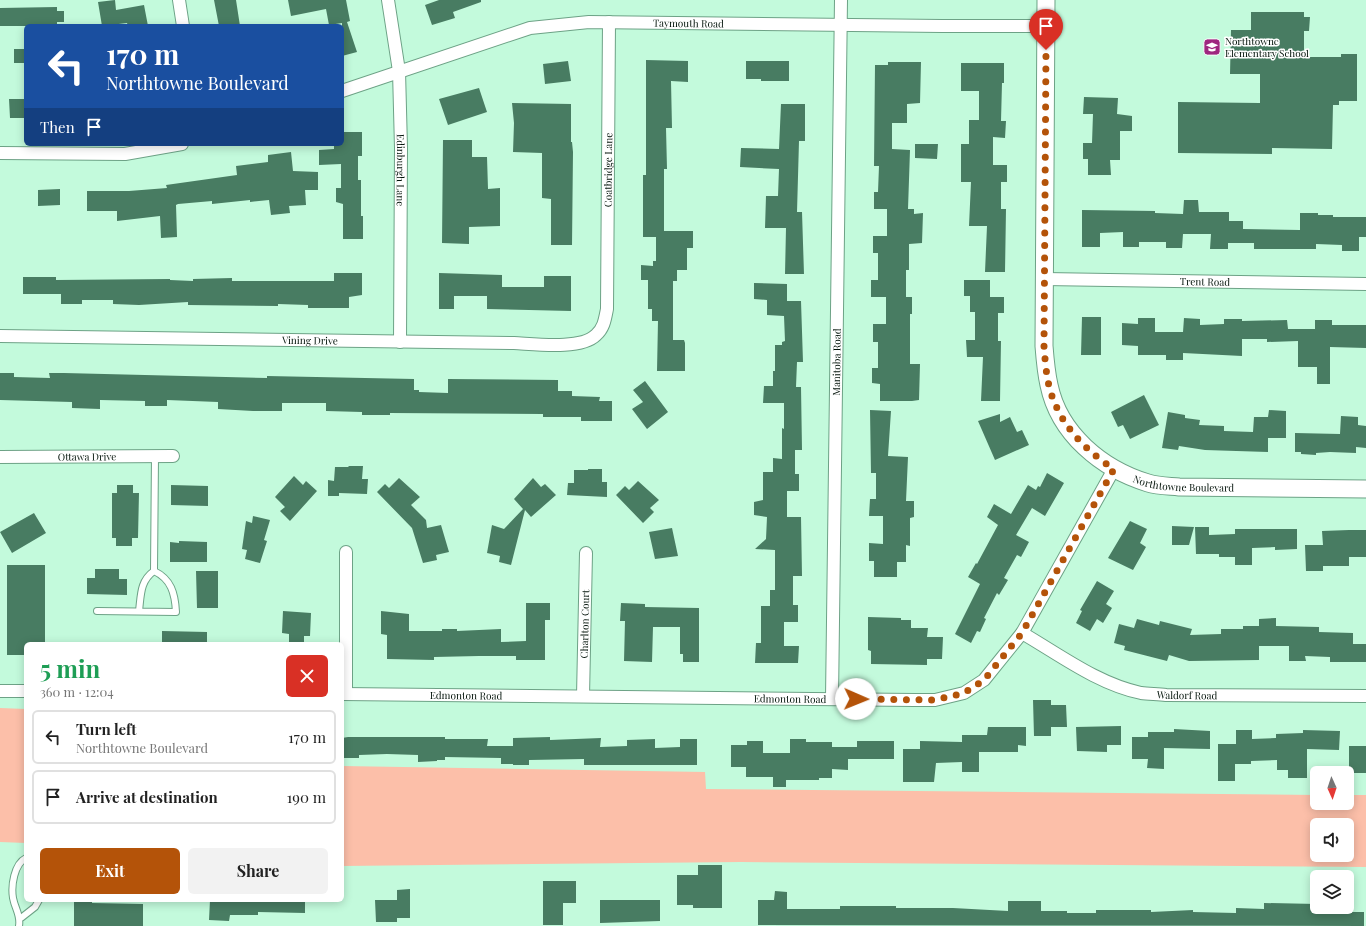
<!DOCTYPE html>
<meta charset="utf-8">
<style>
body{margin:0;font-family:"Playfair Display",serif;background:#f2f2f2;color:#222;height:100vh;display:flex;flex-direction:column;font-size:15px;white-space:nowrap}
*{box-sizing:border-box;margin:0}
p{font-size:13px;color:#767676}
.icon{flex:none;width:22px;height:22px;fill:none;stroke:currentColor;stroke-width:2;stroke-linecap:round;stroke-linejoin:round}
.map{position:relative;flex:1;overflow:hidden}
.sheet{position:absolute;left:24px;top:642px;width:320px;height:260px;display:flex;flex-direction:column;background:#fff;border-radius:6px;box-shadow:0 2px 10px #0003}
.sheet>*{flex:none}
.top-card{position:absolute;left:24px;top:24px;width:320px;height:122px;border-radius:6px;box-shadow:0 2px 10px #0003;background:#1a4fa0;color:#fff;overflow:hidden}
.needle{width:26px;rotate:177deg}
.tools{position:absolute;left:1310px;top:766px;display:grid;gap:8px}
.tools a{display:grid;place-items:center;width:44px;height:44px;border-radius:6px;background:#fff;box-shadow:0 2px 10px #0003;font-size:20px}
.pin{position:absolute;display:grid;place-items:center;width:34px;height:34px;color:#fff;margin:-41px -17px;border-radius:50% 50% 50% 0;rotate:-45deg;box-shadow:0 0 4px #0007}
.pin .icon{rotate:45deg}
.me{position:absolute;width:44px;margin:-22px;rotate:91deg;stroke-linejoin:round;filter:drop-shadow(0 0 3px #0008)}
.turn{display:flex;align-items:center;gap:14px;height:84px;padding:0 16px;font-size:18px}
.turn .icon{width:52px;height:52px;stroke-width:2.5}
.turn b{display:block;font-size:28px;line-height:34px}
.then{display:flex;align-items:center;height:38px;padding:0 16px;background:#0003;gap:8px;font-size:15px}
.round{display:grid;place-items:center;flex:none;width:42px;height:42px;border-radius:6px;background:#f2f2f2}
.headline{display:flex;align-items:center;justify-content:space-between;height:68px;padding:0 16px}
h1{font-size:24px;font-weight:700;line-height:30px;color:#1e9e55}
.cta{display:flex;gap:8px;margin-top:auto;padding:8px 16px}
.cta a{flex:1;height:46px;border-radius:6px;background:#b45309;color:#fff;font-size:16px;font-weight:700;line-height:46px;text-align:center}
.cta a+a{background:#f2f2f2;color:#222}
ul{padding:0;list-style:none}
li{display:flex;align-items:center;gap:12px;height:54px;margin:0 8px 6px;padding:0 8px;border:2px solid #e0e0e0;border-radius:6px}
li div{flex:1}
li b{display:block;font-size:15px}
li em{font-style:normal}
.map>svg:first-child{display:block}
.green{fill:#fcbfa9;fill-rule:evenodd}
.building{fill:#487c62}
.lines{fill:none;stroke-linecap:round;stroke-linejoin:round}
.lane-casing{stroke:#6da286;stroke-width:8}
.street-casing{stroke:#6da286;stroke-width:14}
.secondary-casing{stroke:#6da286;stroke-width:19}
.lane{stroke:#fff;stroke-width:6}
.street{stroke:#fff;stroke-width:12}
.secondary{stroke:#fff;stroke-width:17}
.route{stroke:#b45309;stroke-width:7;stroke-dasharray:0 12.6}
.labels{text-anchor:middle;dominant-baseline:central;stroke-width:3;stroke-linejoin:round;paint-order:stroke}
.street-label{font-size:10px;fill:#001108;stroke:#fff}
.poi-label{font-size:10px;fill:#001108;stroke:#fff;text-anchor:start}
</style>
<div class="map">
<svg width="1366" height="926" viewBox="0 0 1366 926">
<rect width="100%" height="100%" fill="#c3fadc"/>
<path class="green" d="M0,708L26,709V843L0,842Z
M342,766L705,772L706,789L1317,795V803H1347V795H1366V867L741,862L342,866ZM1317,825H1347V855H1317Z"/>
<path class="building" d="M115,0L116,10L144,5L148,26H128L127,23L102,26L98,2Z
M214,0H236L240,26H219Z
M288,0H346L350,21L347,22L357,52L342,56V23L329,25L326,9L291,16Z
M439,0H481V2L453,12L455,18L432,25L425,5Z
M57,7V11H64V22H57V26H0V8Z
M1251,12H1304V17H1310L1309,31H1304V57H1341V54H1357V101H1339V105H1333L1332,149L1272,148V154L1178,153V102L1260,103V74H1230L1231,30H1251Z
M14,49H26V63H14Z
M646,60L688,61V82L671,81L672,128H666L667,169H664V231H693V248H687V270H677V281H673V340H684L685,343V371H657L658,321H652V309H648V280H641V265L653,266V261H656V237H643V175H646Z
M568,61L571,81L545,84L543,64Z
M746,61H789V81H761V79H746Z
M888,62H921L920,103L907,104V123H892V149L910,150L908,209H914V214L923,213L922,243L909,244V270H906V297H912V314H910V364H920L919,400L912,401H880V384L872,383V368H878V342H873V324H886V297H871V280H878V253H873V236H887V209H874V192H878L879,166H874L875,65H888Z
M961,63H1004V83H1002L1001,121H1006L1005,138L993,137V165H1007V182H1001V209H1006L1005,272H985L987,226H969L971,182H961V144H969V120H979V91H961Z
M479,88L487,112L448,125L439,99Z
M1084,97L1118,98L1117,114L1132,116V131H1120V160H1110L1111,175H1088V159H1083V143H1092L1093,114H1083Z
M9,99H26V118H10Z
M512,103L571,104V142H572L573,152L572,245H551V199L542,198V153L513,152L514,123Z
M781,104H805V141H799L797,212H802L804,274H785L786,228H765L766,196H778L779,169L740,167L741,148L779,149Z
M342,132H362V156H358V180H361V216H363V239H343V204L336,202V188H341V164L319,165V150L334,149V144H342Z
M443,140H472V157H487L488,189L500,188V226L469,227V244L442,243Z
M915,144H938L937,159L915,158Z
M291,152L293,171L318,172V190H305L306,205L289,206L290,213L271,215L269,200L250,202V200L212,204V201L178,204L176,205L177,237L161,238L160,216L117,221V211H87V191H129L167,188L166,185L237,175L236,166L268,162V155Z
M60,189V205L38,206V190Z
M1184,200H1198L1199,212H1229V221H1243V229L1300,230V213H1318V215H1333V217H1366V237H1359V251H1342V245L1316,244V249H1254V243H1228V249H1210L1211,234H1183L1182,248H1166V242H1139V247H1123V232L1100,233V247H1082V210L1155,211V213L1183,214Z
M334,273H362V295L349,297V308H308V305L278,304V306L188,305V302L139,305L113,304V300H82V304H61V294H23V277H56V280L170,279V280L193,281V279L232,278V281H334Z
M439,273L502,275V287H544V276H571V311L487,309V296H454V309H439Z
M964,280H990V297H1004V313H998V341H1001L1000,401H981L983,357H967L966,340H975V312H970V296H964Z
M754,283L787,284V301H801L803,362H797L796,387H801L802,450H795V474H799V491H787V517H801L802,576H793V605H798V622H784V646H799L798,663H755L756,643H761V606H770V590H775V550L755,549L766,539L767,517L754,515V502L763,500V472H773V458L782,459V428L784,429V403H763L764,386H773V371H775V345H782V342L785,341L784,316L767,315V300L754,299Z
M1082,317H1101V355H1081Z
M1138,318H1155V332H1183L1184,318L1200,319V325L1224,324V319H1242V321L1287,320L1288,329H1315V320H1332V325H1366V348L1330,347V384H1317V367H1298V341L1267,342V339H1242V356L1183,353V360H1166V355H1138V346L1122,345V323L1138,324Z
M0,373H14V377L50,378L49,373H64L267,378V376L414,379V390H419V392L448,393V379L558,380V391H572V396L600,397L599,401H612V421H581V417H543V414L390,413V415H362V412L326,411V403H282V411H253L218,409V402L167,400V406H145V401L100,400V409L72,408V402L0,400Z
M645,381L668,412L647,429L632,409L643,402L633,390Z
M1144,395L1159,425L1130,439L1123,425L1118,427L1111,412Z
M870,410L891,411L888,456L908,457L906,501H914V517L910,518V546L906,545V562H897V577H874V561H869V543L883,544V516H869L870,499H876V473H871Z
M1269,410L1286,411V438H1268V452L1205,450L1179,446L1178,450L1162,448L1168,412L1185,415V418L1200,420L1199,425L1224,426V431L1253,432L1254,417H1268Z
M1000,414V422L1010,417L1017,432L1022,430L1029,445L995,460L978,421Z
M1341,416L1358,417V425L1366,426V448L1356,447V453L1330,452L1316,453V455L1301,454V452H1295V433L1340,434Z
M349,466H363L362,479H368L367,494L339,493V496H328V480L334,481L335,467H348Z
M588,469H602V482H607V497L567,495L568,483H574V470H588Z
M1047,473L1064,483L1045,516L1032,508L1016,535L1029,542L1021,557L1017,555L1004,578L1008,580L999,595L997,593L984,618L986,619L980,632L977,631L971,643L955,634L980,584L968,577L976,563L977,564L998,525L987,517L994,504L1011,514L1028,485L1036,490L1038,486L1040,487Z
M294,476L303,485L306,481L317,491L290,521L280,511L285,507L275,497Z
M399,478L420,497L411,505L426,520L427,528L441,525L449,552L436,555L437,560L423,563L412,528L377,492L385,484L389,488Z
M533,478L541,487L545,484L556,495L531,517L525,510L511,565L499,562L500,556L487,553L492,525L504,529L523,509L514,499Z
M638,481L659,500L650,508L654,512L643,523L616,495L625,486L629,490Z
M117,485H133V493H139L138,538H132V546H116V538H112V493H117Z
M171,485L208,486V506L171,505Z
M34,513L46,533L12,553L0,532Z
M253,516L270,520L264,540L267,541L260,563L245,559L247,550L242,549L246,521L252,523Z
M1130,521L1147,529L1140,543L1146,547L1133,570L1108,558Z
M1172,526L1194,527L1189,545H1172Z
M1195,527H1209V535L1235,534V529H1297V549L1275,550V547L1252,548V565H1235V557H1219V554H1196Z
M672,528L678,556L655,559L649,532Z
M1349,530H1366V557H1349V566H1323V571H1306L1305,545H1323L1322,531Z
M179,541L207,542V562H170V542L179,543Z
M7,565H45V644H26V655H7Z
M95,569H119V579H127V595L87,594V578H95Z
M196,571H218V608H197Z
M1097,581L1114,591L1106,604L1112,608L1103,623L1097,619L1090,631L1076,623L1082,611L1080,610Z
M526,603H550V620H545V660H516V656H479L434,657V660L387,659V635L381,634V611L409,614V631H442V629H457V631L501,629V642L526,641Z
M621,603L645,604V607L699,608V662H683V654H680V627H653L652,662L624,661L625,621H620Z
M283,611L311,613L310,636H304V644H289V634L282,633Z
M868,617L901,618V620H911V628H928L927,637H943L942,659H927V665L871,664V651L868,650Z
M1276,618V626L1319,627V632L1353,633V644H1366V662H1330V657L1305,656L1306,661H1289V646H1259V660L1189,661L1169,655L1167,661L1124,650L1125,646L1114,643L1119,624L1134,628L1137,619L1159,625L1160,621L1192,629L1190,635L1221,634V629H1243V626H1259V619Z
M162,631L207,632V644H162Z
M1033,700H1051V705H1066L1067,727H1051V736H1034Z
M1121,726V745H1107V752L1077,751L1076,727Z
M988,727H1026V746L1018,745V752H979V772H962V762L936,763L934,782H903V749H920V741L962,742V735H987Z
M1174,729L1210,731V749L1164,748V769L1147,768L1148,759H1132V737H1148V732H1174Z
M1236,730H1252V739L1276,738V734L1303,733V730L1340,731L1339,750L1307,749V778H1288V770H1277V760L1251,761V764H1235V781H1218V744H1236Z
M348,737H445V739H488L487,746H513V738L550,737V740L601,738L600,747L627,746V740L655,739V748L680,747V739H697V765H584V759L529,760V765H513V764H501V758L445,757V760H437V761L418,762V755L387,754L359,755V758H342V738Z
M790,739H806V742H832V747H857V741H894V759H848V770L832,769V778H819V780H786V787H773V777H746V767H731V745H747V741H763V753H790Z
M1349,746H1366V773H1349Z
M698,865H722V908H693V905H677V875H698Z
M543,881H576V903H563V925H543Z
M410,889V918H397V922H376L375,900H397V890Z
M775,891L787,892V909H840V906H896V908H953L1008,911V901H1041V911H1067V913H1096V910H1151V912L1193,910V912L1236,913V908L1264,909V903L1317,904V907H1340V912H1364V926L758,925V900H774Z
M74,900H92V903L143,904V926H74Z
M210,900H305V913L258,912V915H230L229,921L209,920Z
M600,900H660V921L600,923Z"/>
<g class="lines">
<g class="lane-casing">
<path id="lane" d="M97,611L176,612C175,593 171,579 154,571L155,456
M139,611C141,595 140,581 154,571
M21,918L35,907L39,900
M19,926C21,915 15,909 13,898C11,886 14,864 26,858"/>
</g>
<g class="street-casing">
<g id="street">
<path d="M179,0L183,26"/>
<path id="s1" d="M388,0L399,71L401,148L400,342"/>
<path id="s2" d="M342,91L530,28L589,22L942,26H1046"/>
<path d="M0,153L125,154L182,144"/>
<path id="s3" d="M1044,279L1366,284"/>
<path id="s4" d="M0,336L514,343C535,344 581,350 596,335C604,328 605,319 607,309L609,22"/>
<path id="s5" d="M0,457L173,456"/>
<path id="s6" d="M1022,633C1060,655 1098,684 1141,693C1149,694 1158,694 1166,695L1366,696"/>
<path d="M0,691H26"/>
<path id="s7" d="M342,694L915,700H935L964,693L984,680L1022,633L1114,469"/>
<path d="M346,694V552"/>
<path id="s8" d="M583,696L586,553"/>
<path id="s9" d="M832,699L841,0"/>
</g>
</g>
<g class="secondary-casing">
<g id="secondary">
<path id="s10" d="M1046,0L1044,346C1045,359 1046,372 1049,385C1059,434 1102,469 1148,483C1158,486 1169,486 1179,487L1366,489"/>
</g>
</g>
<use href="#lane" class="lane"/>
<use href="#street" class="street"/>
<use href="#secondary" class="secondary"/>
</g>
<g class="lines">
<path class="route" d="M856,699L935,700L964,693L984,680L1022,633L1114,469C1083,449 1058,422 1049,386C1046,373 1045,359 1044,346L1046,50"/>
</g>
<defs>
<g id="school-square" transform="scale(0.9)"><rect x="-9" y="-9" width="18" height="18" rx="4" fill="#9e267f" stroke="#fff"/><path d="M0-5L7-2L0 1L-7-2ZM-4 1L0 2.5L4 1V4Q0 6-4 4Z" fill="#fff"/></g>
</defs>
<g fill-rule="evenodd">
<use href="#school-square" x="1212" y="47"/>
</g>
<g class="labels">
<g class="street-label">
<text stroke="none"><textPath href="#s2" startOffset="357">Taymouth Road</textPath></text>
<text stroke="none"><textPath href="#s1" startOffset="171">Edinburgh Lane</textPath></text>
<text stroke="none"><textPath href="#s4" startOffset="766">Coatbridge Lane</textPath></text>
<text stroke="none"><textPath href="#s3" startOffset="161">Trent Road</textPath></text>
<text stroke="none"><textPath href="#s4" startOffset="310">Vining Drive</textPath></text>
<text stroke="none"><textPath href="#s9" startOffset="337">Manitoba Road</textPath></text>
<text stroke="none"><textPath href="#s5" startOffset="87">Ottawa Drive</textPath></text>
<text stroke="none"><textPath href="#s10" startOffset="567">Northtowne Boulevard</textPath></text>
<text stroke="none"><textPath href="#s8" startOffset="72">Charlton Court</textPath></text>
<text stroke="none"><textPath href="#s6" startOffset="180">Waldorf Road</textPath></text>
<text stroke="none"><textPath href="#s7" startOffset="124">Edmonton Road</textPath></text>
<text stroke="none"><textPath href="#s7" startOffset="448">Edmonton Road</textPath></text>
</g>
<g class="poi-label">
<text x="1225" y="41">Northtowne<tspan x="1225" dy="12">Elementary School</tspan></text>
</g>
</g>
</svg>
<div class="tools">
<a><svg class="needle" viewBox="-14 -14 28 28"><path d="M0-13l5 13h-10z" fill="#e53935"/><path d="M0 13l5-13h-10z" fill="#767676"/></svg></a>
<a><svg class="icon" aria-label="sound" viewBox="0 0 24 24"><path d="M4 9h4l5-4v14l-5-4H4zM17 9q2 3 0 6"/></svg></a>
<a><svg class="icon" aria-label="layers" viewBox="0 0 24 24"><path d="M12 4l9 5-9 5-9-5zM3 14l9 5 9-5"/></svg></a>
</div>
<div class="pin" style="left:1046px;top:50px;background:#d93025"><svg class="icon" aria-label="arrive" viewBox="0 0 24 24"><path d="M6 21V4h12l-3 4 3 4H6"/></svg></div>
<svg class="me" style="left:856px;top:699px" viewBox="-20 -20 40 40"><circle r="19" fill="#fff"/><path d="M0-13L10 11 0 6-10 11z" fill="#b45309"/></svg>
<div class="top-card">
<div class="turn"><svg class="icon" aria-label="left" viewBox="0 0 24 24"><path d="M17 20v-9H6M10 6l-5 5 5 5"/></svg><div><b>170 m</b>Northtowne Boulevard</div></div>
<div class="then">Then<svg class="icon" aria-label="arrive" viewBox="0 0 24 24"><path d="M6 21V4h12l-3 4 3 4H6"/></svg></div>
</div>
<section class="sheet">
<div class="headline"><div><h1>5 min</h1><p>360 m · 12:04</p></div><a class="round" style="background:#d93025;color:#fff"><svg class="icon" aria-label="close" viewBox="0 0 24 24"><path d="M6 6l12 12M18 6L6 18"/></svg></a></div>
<ul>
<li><svg class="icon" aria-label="left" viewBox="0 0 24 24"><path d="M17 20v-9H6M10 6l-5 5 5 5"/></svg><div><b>Turn left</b><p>Northtowne Boulevard</p></div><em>170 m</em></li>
<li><svg class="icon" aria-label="arrive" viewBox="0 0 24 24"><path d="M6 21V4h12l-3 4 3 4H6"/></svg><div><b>Arrive at destination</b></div><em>190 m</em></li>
</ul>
<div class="cta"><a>Exit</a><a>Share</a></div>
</section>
</div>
